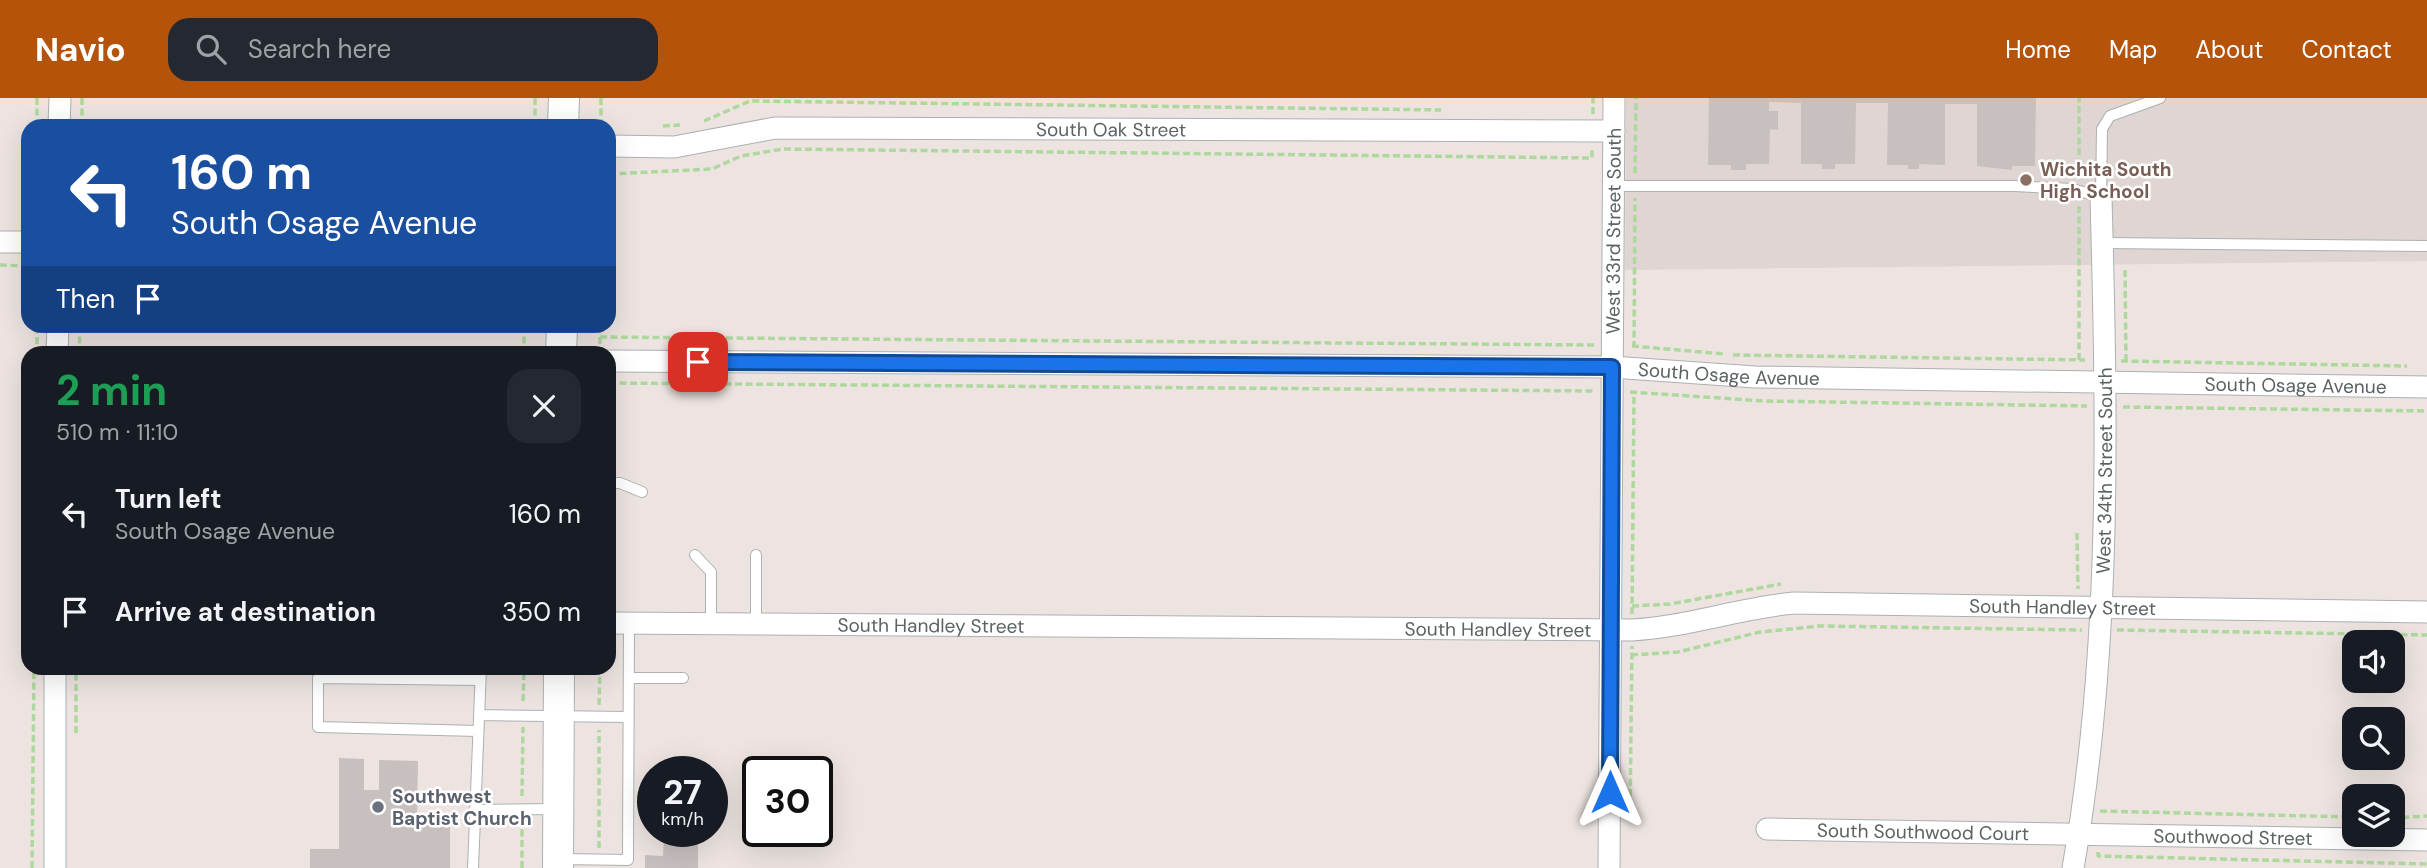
<!DOCTYPE html>
<meta charset="utf-8">
<style>
body{margin:0;font-family:"DM Sans",sans-serif;background:#242831;color:#f1f3f6;height:100vh;display:flex;flex-direction:column;font-size:26px;white-space:nowrap}
*{box-sizing:border-box;margin:0}
p{font-size:23px;color:#9ea1a6}
.icon{flex:none;width:38px;height:38px;fill:none;stroke:currentColor;stroke-width:2;stroke-linecap:round;stroke-linejoin:round}
.map{position:relative;flex:1;overflow:hidden}
.drawer{position:absolute;left:21px;top:248px;width:595px;height:329px;display:flex;flex-direction:column;background:#171b24;border-radius:21px;box-shadow:0 7px 28px #0002}
.drawer>*{flex:none}
.banner{position:absolute;left:21px;top:21px;width:595px;height:214px;border-radius:21px;box-shadow:0 7px 28px #0002;background:#1a4fa0;color:#fff;overflow:hidden}
.tools{position:absolute;left:2342px;top:532px;display:grid;gap:14px}
.tools a{display:grid;place-items:center;width:63px;height:63px;border-radius:14px;background:#171b24;box-shadow:0 7px 28px #0002;font-size:35px}
.speed{position:absolute;left:637px;top:658px;display:flex;gap:14px;font-size:35px;font-weight:700;text-align:center}
.speed>*{display:grid;place-content:center;width:91px;height:91px;border-radius:50%;background:#171b24;box-shadow:0 7px 28px #0002;line-height:1}
.speed small{font-size:18px;font-weight:400}
.speed .limit{border:4px solid #111;border-radius:10px;background:#fff;color:#111}
.pin{position:absolute;display:grid;place-items:center;width:60px;height:60px;color:#fff;margin:-30px;border-radius:14px;box-shadow:0 4px 10px #0006}
.me{position:absolute;width:77px;margin:-38px;rotate:0deg;stroke-linejoin:round;filter:drop-shadow(0 0 5px #0008)}
.turn{display:flex;align-items:center;gap:24px;height:147px;padding:0 35px;font-size:32px}
.turn .icon{width:91px;height:91px;stroke-width:2.5}
.turn b{display:block;font-size:49px;line-height:60px}
.then{display:flex;align-items:center;height:66px;padding:0 35px;background:#0003;gap:14px;font-size:26px}
.round{display:grid;place-items:center;flex:none;width:74px;height:74px;border-radius:21px;background:#242831}
.head{display:flex;align-items:center;justify-content:space-between;height:119px;padding:0 35px}
h1{font-size:42px;font-weight:700;line-height:52px;color:#1e9e55}
ul{padding:0;list-style:none}
li{display:flex;align-items:center;gap:21px;height:98px;padding:0 35px}
li div{flex:1}
li b{display:block;font-size:26px}
li em{font-style:normal}
header{display:flex;align-items:center;gap:42px;box-sizing:border-box;height:98px;padding:0 35px;background:#b45309;color:#fff}
header strong{font-size:33px}
nav{display:flex;gap:38px;margin-inline-start:auto;font-size:24px}
.search{width:490px;height:63px;background:#242831;display:flex;align-items:center;gap:18px;box-sizing:border-box;padding:0 24px;border-radius:21px;color:#9ea1a6;font-size:26px}
.map>svg:first-child{display:block}
.education{fill:#dfd5d2}
.building{fill:#c8c0be}
.lines{fill:none;stroke-linecap:round;stroke-linejoin:round}
.lane-casing{stroke:#abb1b2;stroke-width:12}
.street-casing{stroke:#abb1b2;stroke-width:23}
.secondary-casing{stroke:#aab2b3;stroke-width:32}
.path{stroke:#afd89f;stroke-width:3.5;stroke-dasharray:7 3.5;stroke-linecap:butt}
.lane{stroke:#fff;stroke-width:10}
.street{stroke:#fff;stroke-width:21}
.secondary{stroke:#fff;stroke-width:30}
.route-casing{stroke:#114b97;stroke-width:18}
.route{stroke:#1a73e8;stroke-width:12}
.education-dot{fill:#8d6e63;stroke:#fff;stroke-width:2.5}
.worship-dot{fill:#6b7280;stroke:#fff;stroke-width:2.5}
.labels{text-anchor:middle;dominant-baseline:central;stroke-width:5;stroke-linejoin:round;paint-order:stroke}
.street-label{font-size:19px;fill:#5a6263;stroke:#fff}
.education-label{font-size:19px;font-weight:bold;fill:#785e54;stroke:#fff;text-anchor:start}
.worship-label{font-size:19px;font-weight:bold;fill:#5b616d;stroke:#fff;text-anchor:start}
</style>
<header>
<strong>Navio</strong>
<div class="search"><svg class="icon" aria-label="search" viewBox="0 0 24 24"><circle cx="10" cy="10" r="6"/><path d="M15 15l6 6"/></svg>Search here</div>
<nav><a>Home</a><a>Map</a><a>About</a><a>Contact</a></nav>
</header>
<div class="map">
<svg width="2427" height="770" viewBox="0 0 2427 770">
<rect width="100%" height="100%" fill="#ede4e1"/>
<path class="education" d="M1626,0H2427V163L1625,172Z"/>
<path class="building" d="M1709,0H2036L2035,68H2012V72L1977,68V6H1945V67L1919,66V71H1908V67H1887L1888,5H1856L1855,66H1835V71H1822V66H1801V5L1769,4V13H1778V32L1770,31L1769,66H1746V72H1731V67H1708Z
M339,660L364,661V692H379V662L418,663L417,726L450,727V770H310V751H339Z
M664,733H698V770H645V757L663,758Z"/>
<g class="lines">
<g class="lane-casing">
<path id="lane" d="M1613,88H2015L2072,91L2101,99L2102,31L2110,18L2160,0
M2102,145L2427,148
M609,385H620L642,394
M695,457L711,474V526
M756,525V457
M629,580H683
M479,617L628,619
M478,633L318,629V580L480,582
M474,712L555,711
M561,761L628,762L629,525
M473,770L481,570"/>
</g>
<g class="street-casing">
<g id="street">
<path d="M59,28L60,0"/>
<path id="s1" d="M609,48L674,49L775,30L1614,33"/>
<path d="M0,144H28"/>
<path d="M57,256L58,228"/>
<path id="s2" d="M609,263L1612,269L1755,279L2427,289"/>
<path id="s3" d="M609,525L1632,532C1687,529 1739,510 1794,505L2427,514"/>
<path id="s4" d="M1767,731L2427,742"/>
<path d="M55,770V570"/>
<path id="s5" d="M1609,770L1614,0"/>
<path id="s6" d="M2073,770C2112,550 2107,322 2101,99"/>
</g>
</g>
<g class="secondary-casing">
<path id="secondary" d="M563,28L564,0
M561,256L562,228
M558,770L559,570"/>
</g>
<path class="path" d="M1593,16V0
M704,23L750,3L1441,12
M37,28V0
M82,28V0
M535,28V0
M601,28V0
M663,28L680,27
M1635,75L1636,0
M609,76L712,71L741,58L783,51L1592,60V52
M2079,78V0
M0,167L28,168
M2125,172L2126,263
M600,239L1596,247
M37,246V228
M600,246V228
M1632,248L1725,256
M1634,250L1635,100
M79,256L80,228
M524,256V228
M1733,257L2085,262
M2079,262V107
M2121,263L2407,268
M609,285L1594,293
M1630,294L1765,303L2087,308
M2123,309L2427,313
M2077,435L2078,491
M1632,508L1670,506L1781,486
M1632,516L1634,293
M2117,532L2427,537
M1631,557L1678,554L1760,534L1820,528L2082,532
M523,603L524,570
M599,607L600,570
M76,635V570
M522,698L523,629
M2100,713L2354,719
M1630,719L1632,548
M2392,720L2427,718
M599,750V632
M2098,754V758L2427,766
M32,770L34,570
M522,770V723"/>
<use href="#lane" class="lane"/>
<use href="#street" class="street"/>
<use href="#secondary" class="secondary"/>
</g>
<g class="lines">
<g class="route-casing">
<path id="route" d="M698,264L1612,269L1610,694"/>
</g>
<use href="#route" class="route"/>
</g>
<circle class="education-dot" cx="2026" cy="82" r="7"/>
<circle class="worship-dot" cx="378" cy="709" r="7"/>
<g class="labels">
<g class="street-label">
<text stroke="none"><textPath href="#s1" startOffset="504">South Oak Street</textPath></text>
<text stroke="none"><textPath href="#s5" startOffset="637">West 33rd Street South</textPath></text>
<text stroke="none"><textPath href="#s2" startOffset="1120">South Osage Avenue</textPath></text>
<text stroke="none"><textPath href="#s2" startOffset="1687">South Osage Avenue</textPath></text>
<text stroke="none"><textPath href="#s6" startOffset="399">West 34th Street South</textPath></text>
<text stroke="none"><textPath href="#s3" startOffset="1456">South Handley Street</textPath></text>
<text stroke="none"><textPath href="#s3" startOffset="322">South Handley Street</textPath></text>
<text stroke="none"><textPath href="#s3" startOffset="889">South Handley Street</textPath></text>
<text stroke="none"><textPath href="#s4" startOffset="156">South Southwood Court</textPath></text>
<text stroke="none"><textPath href="#s4" startOffset="466">Southwood Street</textPath></text>
</g>
<g class="education-label">
<text x="2040" y="71">Wichita South<tspan x="2040" dy="22">High School</tspan></text>
</g>
<g class="worship-label">
<text x="392" y="698">Southwest<tspan x="392" dy="22">Baptist Church</tspan></text>
</g>
</g>
</svg>
<div class="tools">
<a><svg class="icon" aria-label="sound" viewBox="0 0 24 24"><path d="M4 9h4l5-4v14l-5-4H4zM17 9q2 3 0 6"/></svg></a>
<a><svg class="icon" aria-label="search" viewBox="0 0 24 24"><circle cx="10" cy="10" r="6"/><path d="M15 15l6 6"/></svg></a>
<a><svg class="icon" aria-label="layers" viewBox="0 0 24 24"><path d="M12 4l9 5-9 5-9-5zM3 14l9 5 9-5"/></svg></a>
</div>
<div class="speed"><div>27<small>km/h</small></div><div class="limit">30</div></div>
<div class="pin" style="left:698px;top:264px;background:#d93025"><svg class="icon" aria-label="arrive" viewBox="0 0 24 24"><path d="M6 21V4h12l-3 4 3 4H6"/></svg></div>
<svg class="me" style="left:1610px;top:694px" viewBox="-20 -20 40 40"><path d="M0-17L14 15 0 8-14 15z" fill="#1a73e8" stroke="#fff" stroke-width="4"/></svg>
<div class="banner">
<div class="turn"><svg class="icon" aria-label="left" viewBox="0 0 24 24"><path d="M17 20v-9H6M10 6l-5 5 5 5"/></svg><div><b>160 m</b>South Osage Avenue</div></div>
<div class="then">Then<svg class="icon" aria-label="arrive" viewBox="0 0 24 24"><path d="M6 21V4h12l-3 4 3 4H6"/></svg></div>
</div>
<section class="drawer">
<div class="head"><div><h1>2 min</h1><p>510 m · 11:10</p></div><a class="round"><svg class="icon" aria-label="close" viewBox="0 0 24 24"><path d="M6 6l12 12M18 6L6 18"/></svg></a></div>
<ul>
<li><svg class="icon" aria-label="left" viewBox="0 0 24 24"><path d="M17 20v-9H6M10 6l-5 5 5 5"/></svg><div><b>Turn left</b><p>South Osage Avenue</p></div><em>160 m</em></li>
<li><svg class="icon" aria-label="arrive" viewBox="0 0 24 24"><path d="M6 21V4h12l-3 4 3 4H6"/></svg><div><b>Arrive at destination</b></div><em>350 m</em></li>
</ul>
</section>
</div>
